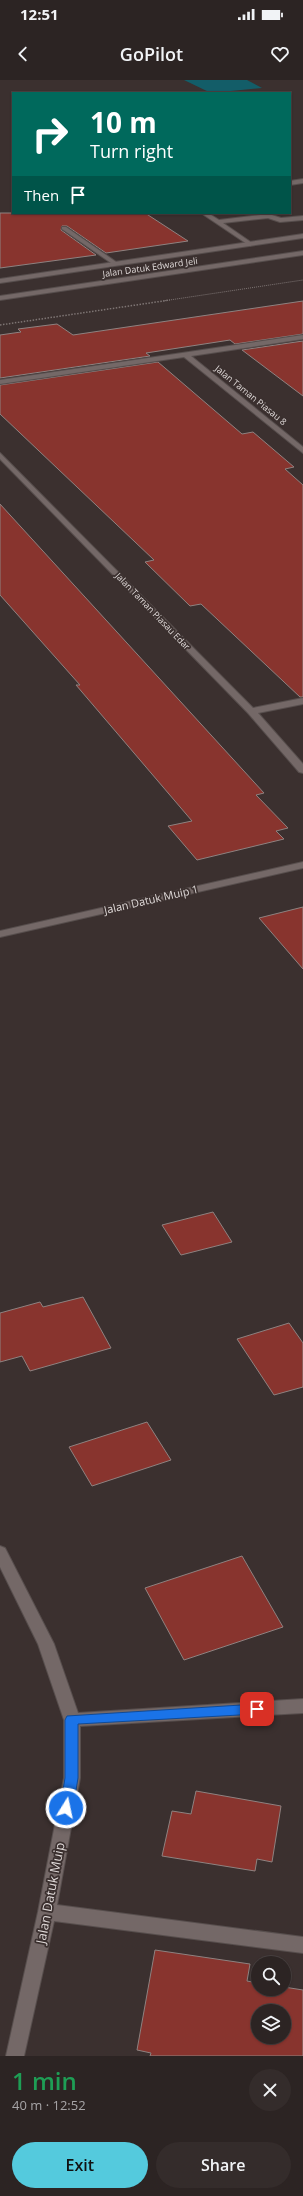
<!DOCTYPE html>
<meta charset="utf-8">
<style>
body{margin:0;font-family:"Open Sans",sans-serif;background:#342c2b;color:#f1f3f6;height:100vh;display:flex;flex-direction:column;font-size:15px;white-space:nowrap}
*{box-sizing:border-box;margin:0}
p{font-size:13px;color:#a6a4a6}
.icon{flex:none;width:22px;height:22px;fill:none;stroke:currentColor;stroke-width:2;stroke-linecap:round;stroke-linejoin:round}
.map{position:relative;height:1976px;overflow:hidden}
.panel{display:flex;flex-direction:column;background:#2c2423;flex:1}
.panel>*{flex:none}
.hud{position:absolute;left:12px;top:12px;width:279px;height:122px;border-radius:0px;box-shadow:0 1px 3px #0004,0 0 0 1px #484141;background:#00695c;color:#fff;overflow:hidden}
.fabs{position:absolute;left:251px;top:1876px;display:grid;gap:8px}
.fabs a{display:grid;place-items:center;width:40px;height:40px;border-radius:50%;background:#2c2423;box-shadow:0 1px 3px #0004,0 0 0 1px #484141;font-size:20px}
.pin{position:absolute;display:grid;place-items:center;width:34px;height:34px;color:#fff;margin:-17px;border-radius:8px;box-shadow:0 2px 6px #0006}
.me{position:absolute;width:44px;margin:-22px;rotate:10deg;stroke-linejoin:round;filter:drop-shadow(0 0 3px #0008)}
.turn{display:flex;align-items:center;gap:14px;height:84px;padding:0 12px;font-size:18px}
.turn .icon{width:52px;height:52px;stroke-width:2.5}
.turn b{display:block;font-size:28px;line-height:34px}
.then{display:flex;align-items:center;height:38px;padding:0 12px;background:#0003;gap:8px;font-size:15px}
.round{display:grid;place-items:center;flex:none;width:42px;height:42px;border-radius:21px;background:#342c2b}
.head{display:flex;align-items:center;justify-content:space-between;height:68px;padding:0 12px}
h1{font-size:24px;font-weight:600;line-height:30px;color:#1e9e55}
.cta{display:flex;gap:8px;margin-top:auto;padding:8px 12px}
.cta a{flex:1;height:46px;border-radius:24px;background:#54cadd;color:#111;font-size:16px;font-weight:600;line-height:46px;text-align:center}
.cta a+a{background:#342c2b;color:#f1f3f6}
.status{display:flex;justify-content:space-between;align-items:center;height:28px;padding:0 20px;background:#2c2423;direction:ltr}
.status svg{height:11px;fill:currentColor}
header{display:flex;justify-content:space-between;align-items:center;height:52px;padding:0 12px;background:#2c2423;font-size:18px;font-weight:600}
.map>svg:first-child{display:block}
.water{fill:#135d68}
.building{fill:#88342e;stroke:#8e8280;fill-rule:evenodd}
.lines{fill:none;stroke-linecap:round;stroke-linejoin:round}
.lane-casing{stroke:#574e4d;stroke-width:2}
.street-casing{stroke:#574e4d;stroke-width:2}
.secondary-casing{stroke:#574e4d;stroke-width:2}
.path-far1{stroke:#7e7574;stroke-width:1;stroke-dasharray:1 1;stroke-linecap:butt}
.path{stroke:#7e7574;stroke-width:1.5;stroke-dasharray:1.5 1.5;stroke-linecap:butt}
.lane{fill:#746867;fill-rule:evenodd}
.street{fill:#746867;fill-rule:evenodd}
.secondary{fill:#746867;fill-rule:evenodd}
.route{fill:#1a73e8;stroke:#114b97}
.labels{text-anchor:middle;dominant-baseline:central;stroke-width:3.5;stroke-linejoin:round;paint-order:stroke}
.far-street-label{font-size:9px;fill:#dfd9d8;stroke:#3b302f}
.street-label{font-size:11px;fill:#dfd9d8;stroke:#3b302f}
.near-street-label{font-size:13px;fill:#dfd9d8;stroke:#3b302f}
</style>
<div class="status"><b>12:51</b><svg viewBox="0 0 49 12"><path d="M0 12V9h3v3zM5 12V6h3v6zM10 12V3h3v9zM15 12V0h3v12zM26 1h20v11H26zM47 4h2v5h-2z"/></svg></div>
<header><svg class="icon" aria-label="back" viewBox="0 0 24 24"><path d="M15 5l-7 7 7 7"/></svg>GoPilot<svg class="icon" aria-label="heart" viewBox="0 0 24 24"><path d="M12 20l-8-8c-3-5 5-10 8-4 3-6 11-1 8 4z"/></svg></header>
<div class="map">
<svg width="303" height="1976" viewBox="0 0 303 1976">
<rect width="100%" height="100%" fill="#3b302f"/>
<path class="water" d="M184,0H247L262,8L211,13Z"/>
<path class="building" d="M0,133H145L188,161L106,173L67,146H62L61,150L96,175L0,188Z
M303,221V254L235,264L230,260L146,273L150,276L0,298V255L21,252L18,249L57,244L73,255Z
M303,261V316L242,270Z
M158,282L242,354L253,352L294,387L285,389L303,405V617H300L201,524L190,526L145,482L154,480L0,334V305Z
M0,424L264,713L256,715L288,748L276,751L284,759L197,780L168,746L192,741L76,605H80L0,515Z
M303,827V889L259,838Z
M213,1132L232,1162L181,1175L162,1145Z
M83,1217L111,1268L30,1291L22,1276L0,1282V1233L40,1222L43,1227Z
M289,1243L303,1263V1307L274,1315L237,1259Z
M147,1342L171,1380L92,1406L69,1367Z
M242,1476L283,1547L184,1580L145,1508Z
M196,1711L281,1726L272,1782L257,1779L255,1791L162,1776L172,1731L191,1734Z
M155,1870L250,1884L247,1901L258,1903V1909H284V1907L303,1910V1976H150L151,1973L137,1970ZM258,1931H284V1957H258Z"/>
<g class="lines">
<g class="lane-casing">
<path id="lane" d="M303,99V103L290,105V101Z
M201,133H208L219,140L269,134L281,138L303,136V140L280,142L268,138L223,143L252,163L253,164L250,166Z
M62,147H66L119,184L114,185L62,149Z"/>
</g>
<g class="street-casing">
<path id="street" d="M303,255V259L191,276L303,367V373L184,277L0,304V300Z
M0,373L253,628L303,618V624L258,633L303,684V693L299,692L248,633L0,379Z
M303,782V788L0,857V851Z
M0,1466L5,1468L54,1564L78,1633L303,1619V1633L80,1646V1698L57,1825L303,1857V1873L54,1841L24,1976H6L38,1832L64,1698V1640L38,1564L0,1487Z"/>
</g>
<g class="secondary-casing">
<path id="secondary" d="M303,154V158L0,203V199Z
M303,171V175L0,220V216Z"/>
</g>
<path class="path-far1" d="M163,221L303,200"/>
<path class="path" d="M0,245L170,220"/>
<use href="#lane" class="lane"/>
<use href="#street" class="street"/>
<use href="#secondary" class="secondary"/>
</g>
<path class="route" d="M257,1624L261,1625L263,1629L261,1632L257,1634L78,1644V1698L73,1728L71,1732L66,1734L62,1732L60,1728L65,1698V1640L67,1636Z"/>
<g class="labels">
<g class="far-street-label">
<text transform="translate(150 187) rotate(-8)">Jalan Datuk Edward Jeli</text>
<text transform="translate(251 315) rotate(39)">Jalan Taman Piasau 8</text>
<text transform="translate(153 531) rotate(46)">Jalan Taman Piasau Edar</text>
</g>
<g class="street-label">
<text transform="translate(151 819) rotate(-13)">Jalan Datuk Muip 1</text>
</g>
<g class="near-street-label">
<text transform="translate(50 1813) rotate(-79)">Jalan Datuk Muip</text>
</g>
</g>
</svg>
<div class="fabs">
<a><svg class="icon" aria-label="search" viewBox="0 0 24 24"><circle cx="10" cy="10" r="6"/><path d="M15 15l6 6"/></svg></a>
<a><svg class="icon" aria-label="layers" viewBox="0 0 24 24"><path d="M12 4l9 5-9 5-9-5zM3 14l9 5 9-5"/></svg></a>
</div>
<div class="pin" style="left:257px;top:1629px;background:#d93025"><svg class="icon" aria-label="arrive" viewBox="0 0 24 24"><path d="M6 21V4h12l-3 4 3 4H6"/></svg></div>
<svg class="me" style="left:66px;top:1728px" viewBox="-20 -20 40 40"><circle r="17" fill="#1a73e8" stroke="#fff" stroke-width="3"/><path d="M0-11L8 9 0 5-8 9z" fill="#fff"/></svg>
<div class="hud">
<div class="turn"><svg class="icon" aria-label="right" viewBox="0 0 24 24"><path d="M7 20v-9h11M14 6l5 5-5 5"/></svg><div><b>10 m</b>Turn right</div></div>
<div class="then">Then<svg class="icon" aria-label="arrive" viewBox="0 0 24 24"><path d="M6 21V4h12l-3 4 3 4H6"/></svg></div>
</div>
</div>
<section class="panel">
<div class="head"><div><h1>1 min</h1><p>40 m · 12:52</p></div><a class="round"><svg class="icon" aria-label="close" viewBox="0 0 24 24"><path d="M6 6l12 12M18 6L6 18"/></svg></a></div>
<div class="cta"><a>Exit</a><a>Share</a></div>
</section>
